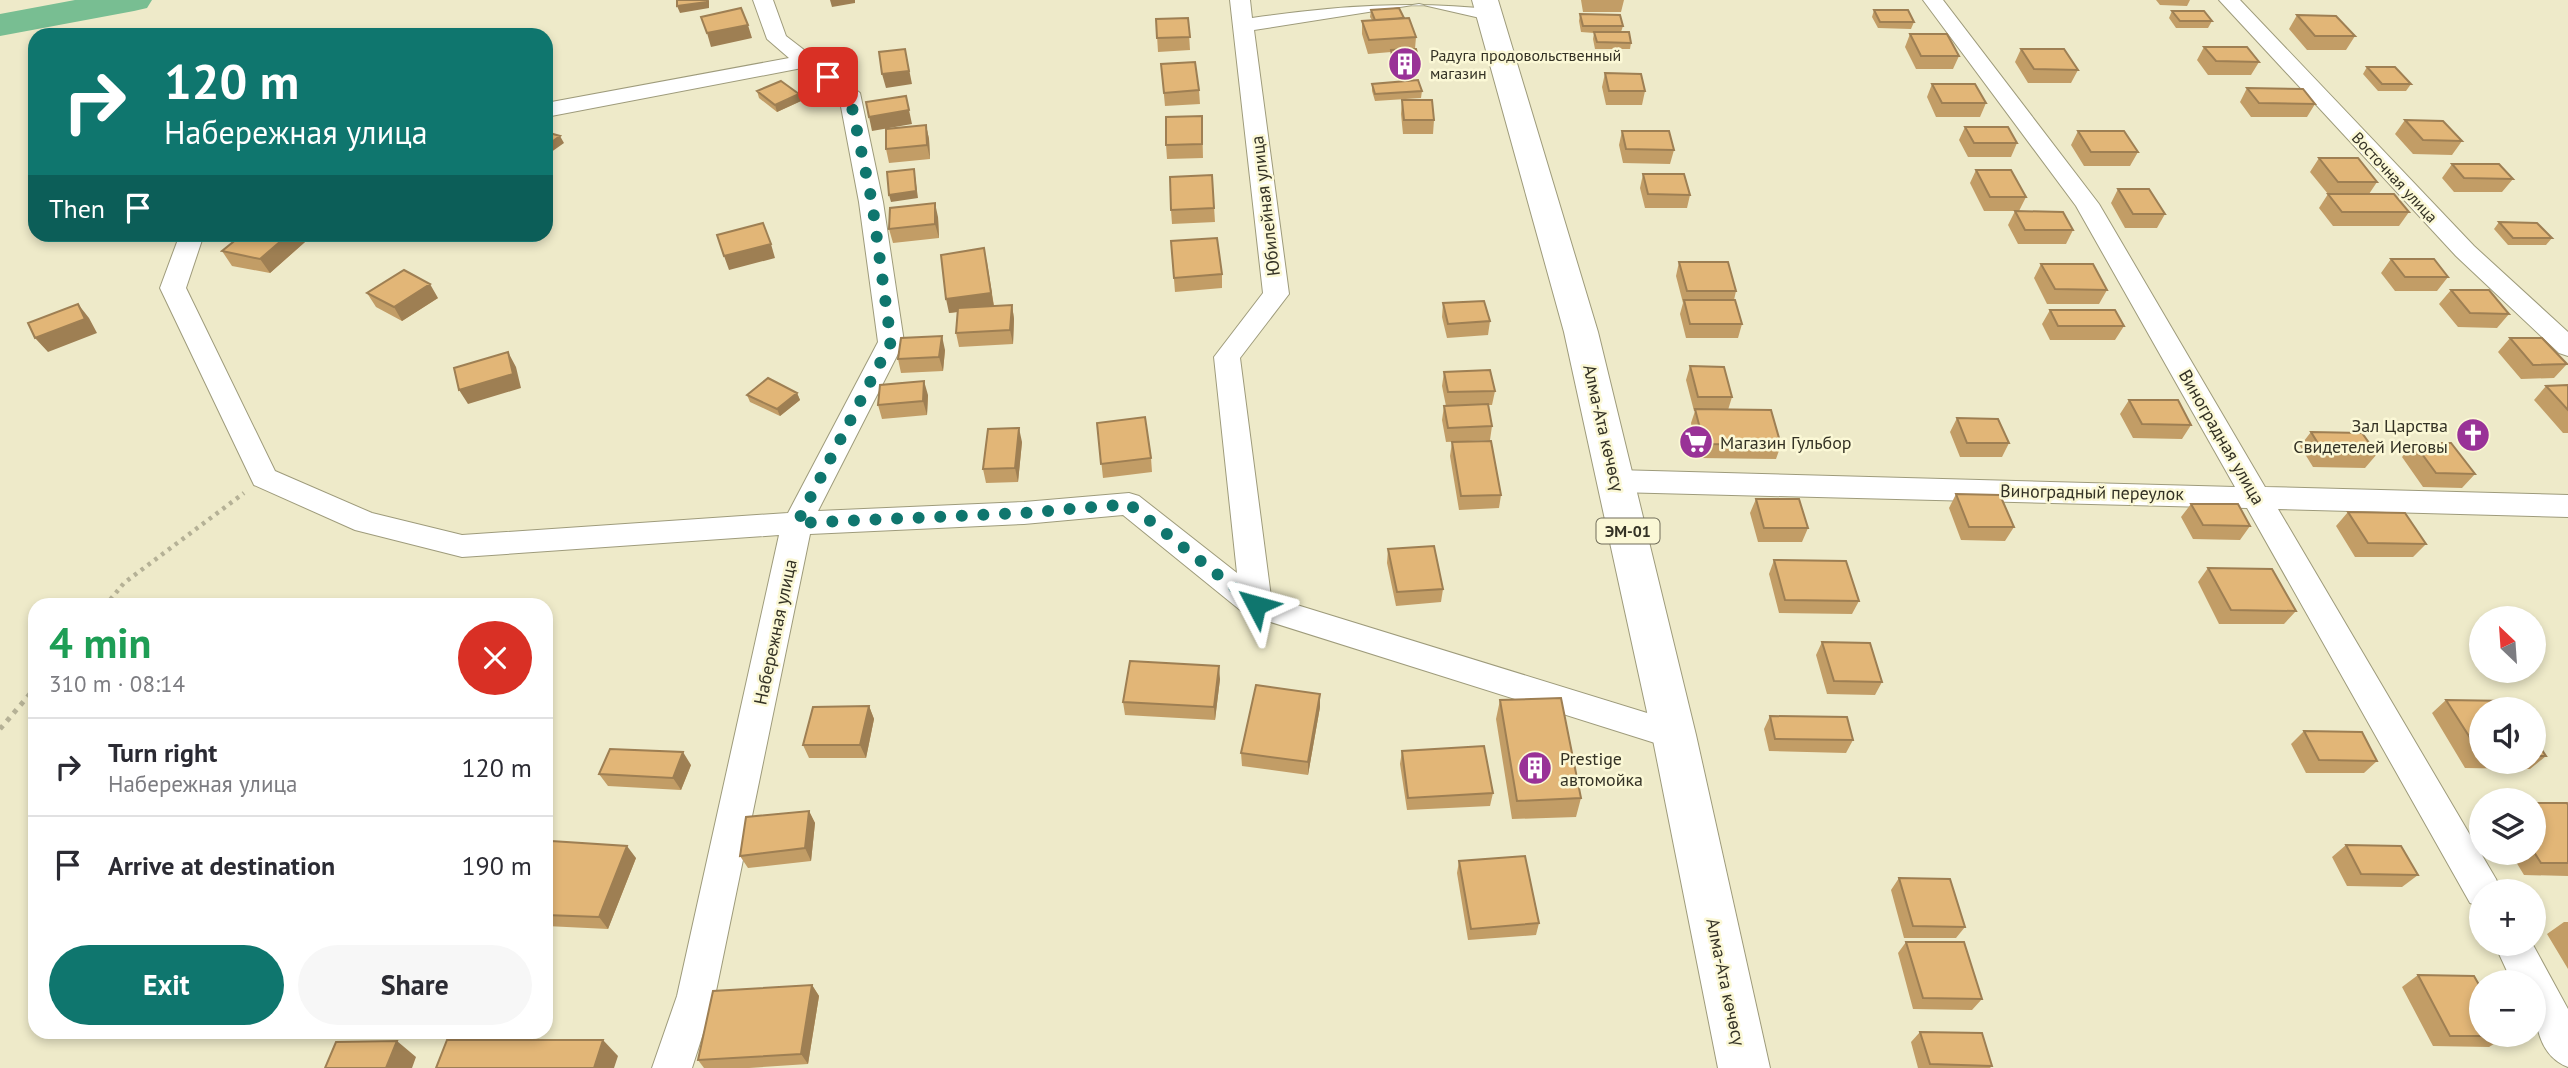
<!DOCTYPE html>
<meta charset="utf-8">
<style>
body{margin:0;font-family:"PT Sans",sans-serif;background:#f7f7f7;color:#2b2b33;height:100vh;display:flex;flex-direction:column;font-size:26px;white-space:nowrap}
*{box-sizing:border-box;margin:0}
p{font-size:23px;color:#7c7c81}
.icon{flex:none;width:38px;height:38px;fill:none;stroke:currentColor;stroke-width:2;stroke-linecap:round;stroke-linejoin:round}
.map{position:relative;flex:1;overflow:hidden}
.panel{position:absolute;left:28px;top:598px;width:525px;height:441px;display:flex;flex-direction:column;background:#fff;border-radius:21px;box-shadow:0 4px 10px #0003}
.panel>*{flex:none}
.top-card{position:absolute;left:28px;top:28px;width:525px;height:214px;border-radius:21px;box-shadow:0 4px 10px #0003;background:#0f766e;color:#fff;overflow:hidden}
.needle{width:46px;rotate:335deg}
.tools{position:absolute;left:2469px;top:606px;display:grid;gap:14px}
.tools a{display:grid;place-items:center;width:77px;height:77px;border-radius:50%;background:#fff;box-shadow:0 4px 10px #0003;font-size:35px}
.pin{position:absolute;display:grid;place-items:center;width:60px;height:60px;color:#fff;margin:-30px;border-radius:14px;box-shadow:0 4px 10px #0006}
.me{position:absolute;width:77px;margin:-38px;rotate:309deg;stroke-linejoin:round;filter:drop-shadow(0 0 5px #0008)}
.turn{display:flex;align-items:center;gap:24px;height:147px;padding:0 21px;font-size:32px}
.turn .icon{width:91px;height:91px;stroke-width:2.5}
.turn b{display:block;font-size:49px;line-height:60px}
.then{display:flex;align-items:center;height:66px;padding:0 21px;background:#0003;gap:14px;font-size:26px}
.round{display:grid;place-items:center;flex:none;width:74px;height:74px;border-radius:37px;background:#f7f7f7}
.overview{display:flex;align-items:center;justify-content:space-between;height:119px;padding:0 21px}
h1{font-size:42px;font-weight:700;line-height:52px;color:#1e9e55}
.primary-button{display:flex;gap:14px;margin-top:auto;padding:14px 21px}
.primary-button a{flex:1;height:80px;border-radius:42px;background:#0f766e;color:#fff;font-size:28px;font-weight:700;line-height:80px;text-align:center}
.primary-button a+a{background:#f7f7f7;color:#2b2b33}
ul{padding:0;list-style:none}
li{display:flex;align-items:center;gap:21px;height:98px;padding:0 21px;border-top:2px solid #e1e1e2}
li div{flex:1}
li b{display:block;font-size:26px}
li em{font-style:normal}
.map>svg:first-child{display:block}
.lines{fill:none;stroke-linecap:round;stroke-linejoin:round}
.river{fill:#78be92;fill-rule:evenodd}
.minor-casing{stroke:#9e9b7b;stroke-width:2}
.highway-casing{stroke:#9e9b7b;stroke-width:2}
.path-far1{stroke:#b5b196;stroke-width:4.5;stroke-dasharray:3.5 5;stroke-linecap:butt}
.path{stroke:#b5b196;stroke-width:5;stroke-dasharray:4.5 6;stroke-linecap:butt}
.minor{fill:#fff;fill-rule:evenodd}
.highway{fill:#fff;fill-rule:evenodd}
.wall{fill:#c29d66}
.shaded-wall{fill:#9e7f53}
.building{fill:#e2b677;stroke:#9e7f53;stroke-width:2}
.route{stroke:#0f766e;stroke-width:12;stroke-dasharray:0 21.6}
.labels{text-anchor:middle;dominant-baseline:central;stroke-width:5;stroke-linejoin:round;paint-order:stroke}
.far-poi-label{font-size:16px;fill:#343225;stroke:#fbf8d6;text-anchor:start}
.far-street-label{font-size:16px;fill:#343225;stroke:#fbf8d6}
.shield{fill:#fbf8d6;stroke:#706d5a;stroke-width:2}
.shield-label{font-size:16px;font-weight:bold;fill:#343225}
.street-label{font-size:18px;fill:#343225;stroke:#fbf8d6}
.poi-label{font-size:18px;fill:#343225;stroke:#fbf8d6;text-anchor:start}
</style>
<div class="map">
<svg width="2568" height="1068" viewBox="0 0 2568 1068">
<rect width="100%" height="100%" fill="#eeeac9"/>
<g class="lines">
<path class="river" d="M75,0H152L147,8L134,11L0,36V14Z"/>
<g class="minor-casing">
<path id="minor" d="M753,0H773L786,36L860,93L883,202L904,342L818,511L1024,502L1129,493L1139,496L1237,573L1214,357L1263,293L1230,0H1250L1252,18C1334,6 1415,0 1496,10L1499,14L1496,18L1489,20L1419,4L1254,30L1289,294L1240,358L1271,597L1686,725L1691,735L1686,745L1674,749L1245,614L1123,515L1024,524L810,534L715,996L692,1068H652L677,996L779,535L462,557L355,530L254,485L160,288L180,234H204L186,288L275,471L372,513L462,535L788,513L878,342L859,202L839,96L802,68L546,117V103L789,58L767,39Z
M1923,0H1943L2099,204L2265,487L2568,495V517L2278,509L2496,879L2501,891H2482V907L2470,903L2247,508L1616,492L1606,488L1602,481L1606,474L1616,470L2235,487L2076,206Z
M2219,0H2240L2474,246L2568,332V356L2559,353L2456,256Z
M2494,943H2532L2568,1009V1067C2534,1054 2534,1013 2534,982H2512Z"/>
</g>
<g class="highway-casing">
<path id="highway" d="M1472,0H1498L1598,332L1696,735L1770,1068H1718L1652,735L1564,332Z"/>
</g>
<path class="path-far1" d="M105,606L124,583L244,493"/>
<path class="path" d="M0,729L35,688"/>
<use href="#minor" class="minor"/>
<use href="#highway" class="highway"/>
</g>
<path class="wall" d="M1581,0H1624L1621,12H1583Z
M2156,0H2190L2187,6L2160,5Z
M1371,10L1404,18L1416,37L1415,49L1420,65L1419,72L1393,73L1391,52L1368,54L1362,34V21L1372,20L1370,17Z
M1874,10L1914,22L1911,29L1878,28L1872,17Z
M2172,11L2212,21L2208,28H2176L2169,18Z
M1580,14L1623,26L1621,32L1631,43L1630,49H1595L1593,39L1594,33L1581,32L1579,21Z
M2297,15L2355,36L2346,50H2307L2289,29Z
M1188,18L1190,50L1158,52L1156,19Z
M1910,34L1959,56L1953,69H1916L1905,47Z
M2204,47L2259,62L2251,75H2208L2197,60Z
M2021,49L2078,70L2071,83H2028L2015,62Z
M1161,64L1199,90L1200,104L1165,106Z
M2367,67L2411,84L2406,91H2378L2363,74Z
M1605,73L1645,91L1642,105H1606L1602,87Z
M1372,84L1422,91L1421,98L1375,101L1372,91Z
M1932,84L1986,103L1980,117H1936L1927,97Z
M2247,88L2315,104L2307,117H2251L2240,102Z
M757,91L801,101L777,112L759,98Z
M1402,100L1434,120L1433,134H1403L1401,114Z
M1202,116L1203,158L1167,159L1166,145Z
M2405,120L2462,141L2452,155L2413,154L2395,134Z
M926,125L929,139L930,159L889,163L886,149Z
M1965,127L2017,143L2011,157H1968L1959,140Z
M1622,131L1674,150L1670,164L1623,163L1619,145Z
M2078,131L2138,152L2130,166H2084L2071,145Z
M2319,158L2377,182L2369,194L2409,212L2399,226H2333L2319,208L2328,194L2310,172Z
M2452,164L2513,179L2502,192H2454L2442,178Z
M1976,170L2026,197L2019,211H1984L1970,183Z
M1643,174L1690,195L1687,208H1645L1640,188Z
M1212,175L1215,222L1172,224L1171,210Z
M2118,189L2165,214L2157,228H2125L2111,203Z
M2015,211L2073,230L2066,244H2018L2008,225Z
M938,217L939,238L893,243L889,229Z
M2499,222L2552,238L2546,245H2508L2494,229Z
M243,234H300L305,242L270,273L232,266L222,251Z
M1171,241L1222,274V288L1175,292Z
M2391,259L2448,277L2437,291H2395L2381,273Z
M987,262L994,306L1012,305L1014,319L1013,344L959,347L956,333L958,312L949,313Z
M1679,262L1736,291L1734,300L1742,324L1738,338H1686L1680,314L1683,303L1676,276Z
M2041,264L2107,290L2099,304H2047L2034,278Z
M2451,290L2509,314L2497,328L2458,327L2439,304Z
M367,293L438,298L402,321L376,307Z
M1443,303L1490,321L1488,335L1447,338L1442,317Z
M2050,310L2124,326L2115,340H2050L2042,324Z
M2510,338L2567,364L2554,378L2521,379L2498,352Z
M945,350L943,371L901,373L898,359Z
M1690,366L1732,397L1728,410L1781,445L1776,459L1699,458L1691,423L1695,411H1694L1686,380Z
M1444,372L1495,391L1492,405H1488L1492,426L1490,440L1446,442L1442,420L1444,406H1446L1442,386Z
M2568,385V433H2563L2534,400L2546,386Z
M797,393L800,400L780,416L750,402L747,395Z
M928,395L927,415L882,419L878,405Z
M2129,400L2191,425L2182,439L2133,438L2120,414Z
M1957,418L2009,443L2002,457H1960L1950,432Z
M1097,423L1151,458L1152,472L1103,478Z
M2311,432L2377,454L2365,468L2313,467L2300,446Z
M1022,442L1018,482L986,483L983,469Z
M1452,442L1501,495L1499,508L1459,510L1450,456Z
M2414,443L2475,474L2462,488L2423,487L2402,457Z
M1956,494L2014,527L2005,541L1961,540L1949,508Z
M1756,499L1808,528L1802,542H1758L1750,513Z
M2191,504L2250,526L2240,540L2193,539L2181,517Z
M2348,512L2426,544L2413,557H2355L2336,526Z
M1388,549L1443,589L1441,602L1396,606L1387,563Z
M1774,560L1859,601L1852,614L1779,613L1769,574Z
M2208,568L2296,611L2284,624H2219L2198,582Z
M1822,642L1882,682L1875,695L1827,694L1816,655Z
M1220,679L1215,720L1125,715L1123,702Z
M1500,700L1581,798L1576,817L1512,819L1496,719Z
M2446,700L2482,709V761H2534V738L2546,756L2530,769L2465,768L2432,713Z
M869,706L874,719L866,758H809L803,745Z
M1320,707L1308,775L1242,766L1241,753Z
M1770,716L1853,740L1846,753L1769,751L1764,729Z
M2304,731L2377,761L2364,773H2306L2291,744Z
M1402,751L1493,793L1490,806L1407,810L1400,764Z
M691,765L681,790L608,786L599,774Z
M2568,805V876L2524,875L2510,852H2534Z
M809,811L815,823L811,861L748,868L740,856Z
M2346,845L2418,875L2402,887L2347,886L2332,857Z
M546,853L636,858L608,929L546,926Z
M1459,861L1539,923L1536,935L1468,940L1457,873Z
M1899,878L1965,927L1956,938H1904L1891,890Z
M2564,922H2568V969L2547,934Z
M1906,942L1982,999L1972,1010L1913,1009L1898,953Z
M2418,975L2507,1036L2489,1047L2433,1046L2402,987Z
M812,985L819,996L808,1064L749,1068H704L698,1060Z
M1920,1032L1992,1066L1990,1068H1918L1911,1042Z"/>
<path class="shaded-wall" d="M709,0V8L680,13L677,6Z
M830,0H855V3L832,7Z
M748,25L752,38L711,47L707,33Z
M905,49L912,84L886,88L882,74Z
M799,94L801,101L777,112L775,105Z
M909,110L912,124L872,131L869,117Z
M926,125L929,139L930,159L927,145Z
M560,136L564,143L547,155L546,146Z
M914,169L918,198L891,202L889,195Z
M935,203L938,217L939,238L935,224Z
M289,234H300L305,242L270,273L260,259Z
M771,244L775,258L729,270L724,256Z
M984,248L994,307L949,313L946,299Z
M430,284L438,298L402,321L394,307Z
M78,304L89,318L97,333L48,352L35,338Z
M1012,305L1014,319L1013,344L1010,330Z
M942,336L945,350L943,371L939,357Z
M508,352L516,367L521,388L468,404L459,390Z
M924,381L928,395L927,415L923,401Z
M797,393L800,400L780,416L777,409Z
M1019,428L1022,442L1018,482L1015,468Z
M1219,666L1220,679L1215,720L1214,707Z
M1320,694V707L1308,775V762Z
M869,706L874,719L866,758L860,745Z
M683,752L691,765L681,790L673,778Z
M809,811L815,823L811,861L805,848Z
M627,846L636,858L608,929L599,917Z
M812,985L819,996L808,1064L801,1054Z
M603,1040L618,1056L614,1068H594Z
M397,1041L416,1057L412,1068H386Z"/>
<path class="building" d="M677,0H707V2L677,6Z
M741,8L748,25L707,33L701,17Z
M1399,8L1404,18L1375,20L1371,10Z
M1874,10H1908L1914,22H1880Z
M2172,11H2204L2212,21H2180Z
M1580,14L1620,15L1623,26H1583Z
M2297,15L2336,16L2355,36H2315Z
M1188,18L1190,37L1157,38L1156,19Z
M1409,18L1416,37L1369,40L1362,21Z
M1594,32H1629L1631,43L1597,42Z
M1910,34H1947L1959,56H1921Z
M2204,47H2247L2259,62L2216,61Z
M905,49L909,71L882,74L879,52Z
M1416,49L1420,65L1394,66L1391,50Z
M2021,49H2064L2078,70L2034,69Z
M1195,62L1199,90L1164,93L1161,64Z
M2367,67H2395L2411,84H2382Z
M1605,73L1641,74L1645,91H1609Z
M1418,80L1422,91L1375,94L1372,84Z
M781,81L799,94L775,105L757,91Z
M1932,84H1975L1986,103H1942Z
M2247,88L2303,89L2315,104L2259,103Z
M906,96L909,110L869,117L866,102Z
M1402,100H1432L1434,120H1404Z
M1202,116V144L1166,145V117Z
M2405,120L2443,121L2462,141L2423,140Z
M926,125L927,145L886,149V129Z
M1965,127H2008L2017,143H1974Z
M1622,131H1669L1674,150L1626,149Z
M2078,131H2124L2138,152H2091Z
M546,132L560,136L546,146Z
M2319,158H2358L2377,182H2338Z
M2452,164H2499L2513,179L2464,178Z
M914,169L916,191L889,195L887,172Z
M1976,170H2011L2026,197H1990Z
M1643,174H1684L1690,195L1648,194Z
M1212,175L1214,208L1171,210L1170,177Z
M2118,189H2149L2165,214H2133Z
M2328,194H2394L2409,212H2342Z
M935,203V224L889,229L890,208Z
M2015,211L2063,212L2073,230H2025Z
M2499,222L2537,223L2552,238H2513Z
M763,223L771,244L724,256L717,235Z
M243,234H289L260,259L222,251Z
M1217,238L1222,274L1174,278L1171,241Z
M984,248L991,293L946,299L941,255Z
M2391,259H2434L2448,277H2405Z
M1679,262H1728L1736,291H1687Z
M2041,264H2093L2107,290L2055,289Z
M404,270L430,284L394,307L367,293Z
M2451,290H2489L2509,314L2470,313Z
M1684,300H1735L1742,324H1690Z
M1484,301L1490,321L1448,324L1443,303Z
M78,304L85,319L35,338L28,323Z
M1012,305L1010,330L956,333L958,308Z
M2050,310H2115L2124,326H2058Z
M942,336L939,357L898,359L901,338Z
M2510,338H2542L2567,364L2533,365Z
M508,352L513,374L459,390L454,368Z
M1690,366L1724,367L1732,397H1698Z
M1490,370L1495,391L1448,392L1444,372Z
M768,378L797,393L777,409L747,395Z
M924,381L923,401L878,405L880,385Z
M2568,385V410L2546,386Z
M2129,400H2178L2191,425L2142,424Z
M1488,404L1492,426L1448,428L1444,406Z
M1695,409L1771,410L1781,445L1704,444Z
M1145,417L1151,458L1101,464L1097,423Z
M1957,418L1998,419L2009,443H1967Z
M1019,428L1015,468L983,469L988,429Z
M2311,432L2362,433L2377,454L2324,453Z
M1491,441L1501,495L1461,496L1452,442Z
M2414,443H2451L2475,474L2436,473Z
M1956,494L2000,495L2014,527H1969Z
M1756,499H1799L1808,528H1764Z
M2191,504H2238L2250,526L2203,525Z
M2348,512L2405,513L2426,544L2368,543Z
M1434,546L1443,589L1397,592L1388,549Z
M1774,560L1846,561L1859,601L1785,600Z
M2208,568L2272,569L2296,611L2231,610Z
M1822,642L1870,643L1882,682L1834,681Z
M1130,661L1219,666L1214,707L1123,702Z
M1256,685L1320,694L1308,762L1241,753Z
M1561,698L1581,798L1517,801L1500,700Z
M2446,700L2509,701L2514,709H2482V755H2481Z
M869,706L860,745H803L813,707Z
M1770,716L1847,717L1853,740L1775,739Z
M2304,731L2362,732L2377,761L2319,760Z
M2534,738L2546,756H2534Z
M1484,746L1493,793L1408,798L1402,751Z
M610,749L683,752L673,778L599,774Z
M2534,803H2567L2568,805V863H2541L2534,852Z
M809,811L805,848L740,856L746,817Z
M551,841L627,846L599,917L546,915V853Z
M2346,845L2401,846L2418,875L2361,874Z
M1525,856L1539,923L1471,929L1459,861Z
M1899,878L1950,879L1965,927L1913,926Z
M1906,942H1964L1982,999L1923,998Z
M2418,975L2474,976L2482,990V1034H2506L2507,1036H2450Z
M812,985L801,1054L698,1060L713,991Z
M1920,1032L1982,1033L1992,1066L1930,1064Z
M447,1040H603L594,1068H436Z
M397,1041L386,1068H325L336,1042Z"/>
<g class="lines">
<path class="route" d="M828,77L849,93L872,202L891,342L797,523L1024,513L1129,504L1256,605"/>
</g>
<defs>
<g id="building-disc" transform="scale(1.75)"><circle r="9.5" fill="#993297" stroke="#fbf8d6"/><path d="M-4-6H4V6H1V3H-1V6H-4ZM-2.5-4.3h1.7v1.8h-1.7ZM.8-4.3h1.7v1.8H.8ZM-2.5-1h1.7V.8h-1.7ZM.8-1h1.7V.8H.8Z" fill="#fff"/></g>
<g id="church-disc" transform="scale(1.75)"><circle r="9.5" fill="#993297" stroke="#fbf8d6"/><path d="M-1.2-6h2.4v3.5h3.3v2.4h-3.3V6h-2.4V-.1h-3.3v-2.4h3.3Z" fill="#fff"/></g>
<g id="supermarket-disc" transform="scale(1.75)"><circle r="9.5" fill="#993297" stroke="#fbf8d6"/><path d="M-6-5.5h2.5l.6 2H6L4.5 2H-2.5L-4.4-4H-6ZM-1.5 3.2a1.3 1.3 0 1 0 .1 0ZM3 3.2a1.3 1.3 0 1 0 .1 0Z" fill="#fff"/></g>
</defs>
<g fill-rule="evenodd">
<use href="#building-disc" x="1405" y="64"/>
<use href="#church-disc" x="2473" y="435"/>
<use href="#supermarket-disc" x="1696" y="442"/>
<use href="#building-disc" x="1535" y="768"/>
</g>
<g class="labels">
<g class="far-poi-label">
<text x="1430" y="55">Радуга продовольственный<tspan x="1430" dy="18">магазин</tspan></text>
</g>
<g class="far-street-label">
<text transform="translate(2395 177) rotate(47)">Восточная улица</text>
</g>
<rect class="shield" x="1596.5" y="518.5" width="63" height="25" rx="5"/>
<g class="shield-label">
<text x="1628" y="531">ЭМ-01</text>
</g>
<g class="street-label">
<text transform="translate(1265 206) rotate(-97)">Юбилейная улица</text>
<text transform="translate(1604 428) rotate(77)">Алма-Ата көчөсү</text>
<text transform="translate(2222 437) rotate(60)">Виноградная улица</text>
<text transform="translate(2092 492) rotate(1)">Виноградный переулок</text>
<text transform="translate(775 632) rotate(-78)">Набережная улица</text>
<text transform="translate(1726 982) rotate(78)">Алма-Ата көчөсү</text>
</g>
<g class="poi-label">
<text x="2448" y="425" text-anchor="end">Зал Царства<tspan x="2448" dy="21">Свидетелей Иеговы</tspan></text>
<text x="1720" y="442">Магазин Гульбор</text>
<text x="1560" y="758">Prestige<tspan x="1560" dy="21">автомойка</tspan></text>
</g>
</g>
</svg>
<div class="tools">
<a><svg class="needle" viewBox="-14 -14 28 28"><path d="M0-13l5 13h-10z" fill="#e53935"/><path d="M0 13l5-13h-10z" fill="#7c7c81"/></svg></a>
<a><svg class="icon" aria-label="sound" viewBox="0 0 24 24"><path d="M4 9h4l5-4v14l-5-4H4zM17 9q2 3 0 6"/></svg></a>
<a><svg class="icon" aria-label="layers" viewBox="0 0 24 24"><path d="M12 4l9 5-9 5-9-5zM3 14l9 5 9-5"/></svg></a>
<a>+</a>
<a>−</a>
</div>
<div class="pin" style="left:828px;top:77px;background:#d93025"><svg class="icon" aria-label="arrive" viewBox="0 0 24 24"><path d="M6 21V4h12l-3 4 3 4H6"/></svg></div>
<svg class="me" style="left:1256px;top:605px" viewBox="-20 -20 40 40"><path d="M0-17L14 15 0 8-14 15z" fill="#0f766e" stroke="#fff" stroke-width="4"/></svg>
<div class="top-card">
<div class="turn"><svg class="icon" aria-label="right" viewBox="0 0 24 24"><path d="M7 20v-9h11M14 6l5 5-5 5"/></svg><div><b>120 m</b>Набережная улица</div></div>
<div class="then">Then<svg class="icon" aria-label="arrive" viewBox="0 0 24 24"><path d="M6 21V4h12l-3 4 3 4H6"/></svg></div>
</div>
<section class="panel">
<div class="overview"><div><h1>4 min</h1><p>310 m · 08:14</p></div><a class="round" style="background:#d93025;color:#fff"><svg class="icon" aria-label="close" viewBox="0 0 24 24"><path d="M6 6l12 12M18 6L6 18"/></svg></a></div>
<ul>
<li><svg class="icon" aria-label="right" viewBox="0 0 24 24"><path d="M7 20v-9h11M14 6l5 5-5 5"/></svg><div><b>Turn right</b><p>Набережная улица</p></div><em>120 m</em></li>
<li><svg class="icon" aria-label="arrive" viewBox="0 0 24 24"><path d="M6 21V4h12l-3 4 3 4H6"/></svg><div><b>Arrive at destination</b></div><em>190 m</em></li>
</ul>
<div class="primary-button"><a>Exit</a><a>Share</a></div>
</section>
</div>
